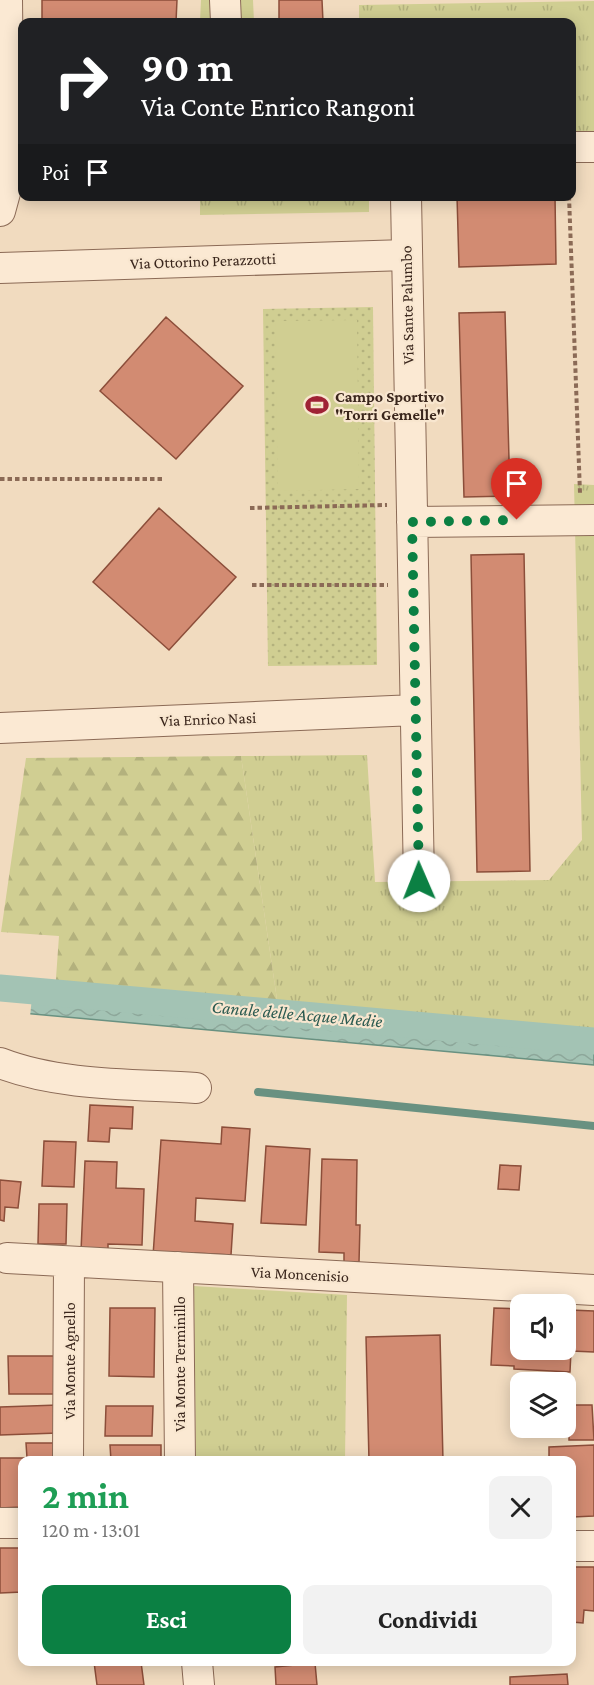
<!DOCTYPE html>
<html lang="it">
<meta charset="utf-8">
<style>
body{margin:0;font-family:"Crimson Pro",serif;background:#f2f2f2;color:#222;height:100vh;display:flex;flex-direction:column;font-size:22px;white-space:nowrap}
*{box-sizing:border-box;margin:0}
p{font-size:20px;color:#767676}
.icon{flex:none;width:33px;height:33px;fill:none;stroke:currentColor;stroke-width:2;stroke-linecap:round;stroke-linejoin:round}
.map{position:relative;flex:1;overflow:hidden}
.panel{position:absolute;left:18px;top:1456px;width:558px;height:210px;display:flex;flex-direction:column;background:#fff;border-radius:12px;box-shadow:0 3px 15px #0003}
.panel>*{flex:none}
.top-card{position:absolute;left:18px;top:18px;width:558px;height:183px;border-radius:12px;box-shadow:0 3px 15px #0003;background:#202124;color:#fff;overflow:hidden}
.buttons{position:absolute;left:510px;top:1294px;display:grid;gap:12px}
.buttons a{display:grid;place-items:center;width:66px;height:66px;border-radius:12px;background:#fff;box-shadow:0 3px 15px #0003;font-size:30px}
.pin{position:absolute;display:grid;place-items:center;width:51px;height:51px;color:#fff;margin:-62px -26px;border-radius:50% 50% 50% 0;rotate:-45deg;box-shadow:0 0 6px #0007}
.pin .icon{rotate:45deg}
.me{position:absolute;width:66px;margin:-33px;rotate:359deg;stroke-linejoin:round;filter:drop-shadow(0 0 4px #0008)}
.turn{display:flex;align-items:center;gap:21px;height:126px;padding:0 24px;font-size:27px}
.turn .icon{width:78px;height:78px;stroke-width:2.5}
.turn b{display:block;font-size:42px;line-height:51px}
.then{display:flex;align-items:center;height:57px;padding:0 24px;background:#0003;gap:12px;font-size:22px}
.round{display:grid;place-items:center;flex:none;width:63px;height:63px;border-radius:12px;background:#f2f2f2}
.summary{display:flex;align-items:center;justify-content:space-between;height:102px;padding:0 24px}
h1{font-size:36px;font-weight:700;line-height:45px;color:#1e9e55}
.cta{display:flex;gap:12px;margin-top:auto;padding:12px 24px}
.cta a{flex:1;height:69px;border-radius:12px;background:#0b8043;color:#fff;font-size:24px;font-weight:700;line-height:69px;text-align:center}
.cta a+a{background:#f2f2f2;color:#222}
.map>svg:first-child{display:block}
.grass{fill:url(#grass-tufts)}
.forest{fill:url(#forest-firs)}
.park{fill:url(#park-dots)}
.pitch{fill:#d0ce92}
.water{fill:url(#water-waves);stroke:#699181;stroke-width:1.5}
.pier{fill:#f1dbbf}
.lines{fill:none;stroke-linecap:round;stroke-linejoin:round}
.stream{stroke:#699181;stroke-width:8}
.canal{stroke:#a3c3b4;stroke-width:27}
.building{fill:#d28b72;stroke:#8c4e3a;stroke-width:1.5}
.minor-casing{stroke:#8b6a56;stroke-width:32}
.path{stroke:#8b6a56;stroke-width:4;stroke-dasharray:4.5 3;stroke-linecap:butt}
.minor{stroke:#fbe9d3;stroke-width:30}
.route{stroke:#0b8043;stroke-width:10;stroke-dasharray:0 18}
.labels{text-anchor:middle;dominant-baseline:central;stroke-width:4.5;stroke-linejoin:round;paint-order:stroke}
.street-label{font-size:16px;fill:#3a261c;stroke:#f8e6cf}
.poi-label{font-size:16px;font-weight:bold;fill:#3a261c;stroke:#f8e6cf;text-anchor:start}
.water-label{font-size:18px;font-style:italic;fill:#2a5a50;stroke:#f8e6cf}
</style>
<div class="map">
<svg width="594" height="1685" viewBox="0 0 594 1685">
<defs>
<pattern id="grass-tufts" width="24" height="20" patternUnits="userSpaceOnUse" patternTransform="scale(1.5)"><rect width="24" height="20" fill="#d0ce92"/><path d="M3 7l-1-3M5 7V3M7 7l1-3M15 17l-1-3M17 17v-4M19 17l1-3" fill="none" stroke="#b3b17d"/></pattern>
<pattern id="forest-firs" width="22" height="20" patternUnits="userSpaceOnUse" patternTransform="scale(1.5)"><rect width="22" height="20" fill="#d0ce92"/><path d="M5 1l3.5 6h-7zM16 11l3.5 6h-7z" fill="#b3b17d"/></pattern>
<pattern id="park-dots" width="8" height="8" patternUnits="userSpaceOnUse" patternTransform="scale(1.5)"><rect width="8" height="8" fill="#d0ce92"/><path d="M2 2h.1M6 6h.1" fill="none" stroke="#b3b17d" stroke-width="1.8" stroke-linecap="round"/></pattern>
<pattern id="water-waves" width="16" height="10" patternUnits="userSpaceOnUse" patternTransform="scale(1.5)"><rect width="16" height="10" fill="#a3c3b4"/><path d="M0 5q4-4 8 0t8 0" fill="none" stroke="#8da79a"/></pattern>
</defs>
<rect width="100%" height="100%" fill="#f1dbbf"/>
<path class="grass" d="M201,0H253L254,22H200Z
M594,1V143H572V22H359V5Z
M200,197H369V212L200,215Z
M574,484L594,485V1041L279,1013L241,756L367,755L375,882L549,880L582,840Z
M194,1286L347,1295L345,1461H196Z"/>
<path class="forest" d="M241,756L279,1013L55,992L59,936L1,932L26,758Z"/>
<path class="park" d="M373,307L377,665L268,666L263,309Z"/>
<path class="pitch" d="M357,320L359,489L278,491L275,321Z"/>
<path class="water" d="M0,987L594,1041V1065L0,1011Z"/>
<path class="pier" d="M0,984L33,987L30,1017L0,1015Z"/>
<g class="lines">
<path class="stream" d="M258,1092L594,1126"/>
<path class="canal" d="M0,988L594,1041"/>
</g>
<path class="building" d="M42,0H177L176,22H42Z
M279,0H322L323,22H279Z
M457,196H555L556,264L459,267Z
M505,312L510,496L464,497L459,313Z
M166,317L243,386L176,459L100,391Z
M159,508L236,577L169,650L93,582Z
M524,554L530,871L477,872L471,555Z
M90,1105L133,1107L132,1129L110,1128L109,1142L88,1141Z
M222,1127L250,1129L245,1201L196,1198L195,1221L233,1224L231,1255L195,1253V1259L153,1256L161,1140L221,1144Z
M44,1141L76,1142L74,1187L42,1186Z
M266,1146L310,1149L306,1225L261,1223Z
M322,1159L357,1160L356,1225H360L359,1262H344V1253L319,1252Z
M85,1161L117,1162L116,1188L144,1189L142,1245L108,1244V1251H81Z
M500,1165L521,1166L519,1190L498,1189Z
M0,1180L21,1182L18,1208L5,1207L4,1221L0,1220Z
M39,1204H67L66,1244H38Z
M541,1303L570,1304V1310L594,1311V1352L571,1351L570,1372L514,1369V1366L491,1365L494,1308L520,1309V1350H566V1305H541Z
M110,1308H155L154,1377L109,1376Z
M440,1335L443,1461H369L366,1337Z
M8,1356H61V1394H9Z
M58,1405V1433L0,1435V1407Z
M569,1405H592L594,1440H569Z
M106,1406H153L152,1436H105Z
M26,1443H54V1461H22V1507L0,1508V1458H27Z
M110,1445H161V1461H111Z
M594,1445V1516L573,1517V1510H572V1461H549V1447Z
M0,1548H22V1592L0,1593Z
M572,1567H594V1611L584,1610L583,1623L572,1622Z
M94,1662H141L144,1685H97Z
M315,1663L317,1685H276L275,1667Z
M567,1674L568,1685H510V1677Z"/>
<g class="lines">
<g class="minor-casing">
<path id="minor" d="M225,0L226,22
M572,147H594
M406,196L419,881
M0,211L9,178L7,0
M0,268L406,255
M412,522L594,520
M0,728L415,710
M0,1063C59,1086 133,1084 196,1088
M7,1258L594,1290
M178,1267L180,1461
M68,1461L69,1262
M0,1523H22
M572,1546H594
M197,1662L199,1685"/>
</g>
<path class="path" d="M569,196L580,493
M0,479H165
M250,508L387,505
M252,585H388"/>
<use href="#minor" class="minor"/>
</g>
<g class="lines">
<path class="route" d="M419,881L412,522L517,520"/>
</g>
<defs>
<g id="stadium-bare" transform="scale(1.8)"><path d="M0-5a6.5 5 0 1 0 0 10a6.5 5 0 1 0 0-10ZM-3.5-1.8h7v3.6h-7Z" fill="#9f2235" stroke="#f8e6cf" stroke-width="2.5" paint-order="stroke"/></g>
</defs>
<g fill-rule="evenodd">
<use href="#stadium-bare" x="317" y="405"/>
</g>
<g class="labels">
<g class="street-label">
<text transform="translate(203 261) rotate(-2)">Via Ottorino Perazzotti</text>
<text transform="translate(407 305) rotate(-91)">Via Sante Palumbo</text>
<text transform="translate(208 719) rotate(-2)">Via Enrico Nasi</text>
<text transform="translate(300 1274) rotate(3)">Via Moncenisio</text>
<text transform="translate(69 1361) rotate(-90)">Via Monte Agnello</text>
<text transform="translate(179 1364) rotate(-90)">Via Monte Terminillo</text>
</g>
<g class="poi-label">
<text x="335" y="396">Campo Sportivo<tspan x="335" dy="18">"Torri Gemelle"</tspan></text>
</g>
<g class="water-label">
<text transform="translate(297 1014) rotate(5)">Canale delle Acque Medie</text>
</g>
</g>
</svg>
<div class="buttons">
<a><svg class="icon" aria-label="sound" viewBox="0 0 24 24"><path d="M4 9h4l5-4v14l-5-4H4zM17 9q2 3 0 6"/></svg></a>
<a><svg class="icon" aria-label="layers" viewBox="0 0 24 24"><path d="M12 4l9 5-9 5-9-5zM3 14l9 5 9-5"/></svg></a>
</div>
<div class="pin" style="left:517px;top:520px;background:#d93025"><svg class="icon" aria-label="arrive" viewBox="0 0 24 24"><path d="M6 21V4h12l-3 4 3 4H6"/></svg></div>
<svg class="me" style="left:419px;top:881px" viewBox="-20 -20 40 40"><circle r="19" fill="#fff"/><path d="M0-13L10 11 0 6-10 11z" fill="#0b8043"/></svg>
<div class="top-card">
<div class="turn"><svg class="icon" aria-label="right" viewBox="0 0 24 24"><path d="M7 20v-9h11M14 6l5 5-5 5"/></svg><div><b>90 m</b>Via Conte Enrico Rangoni</div></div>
<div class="then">Poi<svg class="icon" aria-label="arrive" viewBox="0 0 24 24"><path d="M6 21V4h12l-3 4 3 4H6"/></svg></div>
</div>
<section class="panel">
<div class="summary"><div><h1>2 min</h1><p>120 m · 13:01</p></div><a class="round"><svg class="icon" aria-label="close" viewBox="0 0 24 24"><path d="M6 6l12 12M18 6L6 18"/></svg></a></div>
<div class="cta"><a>Esci</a><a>Condividi</a></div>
</section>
</div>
